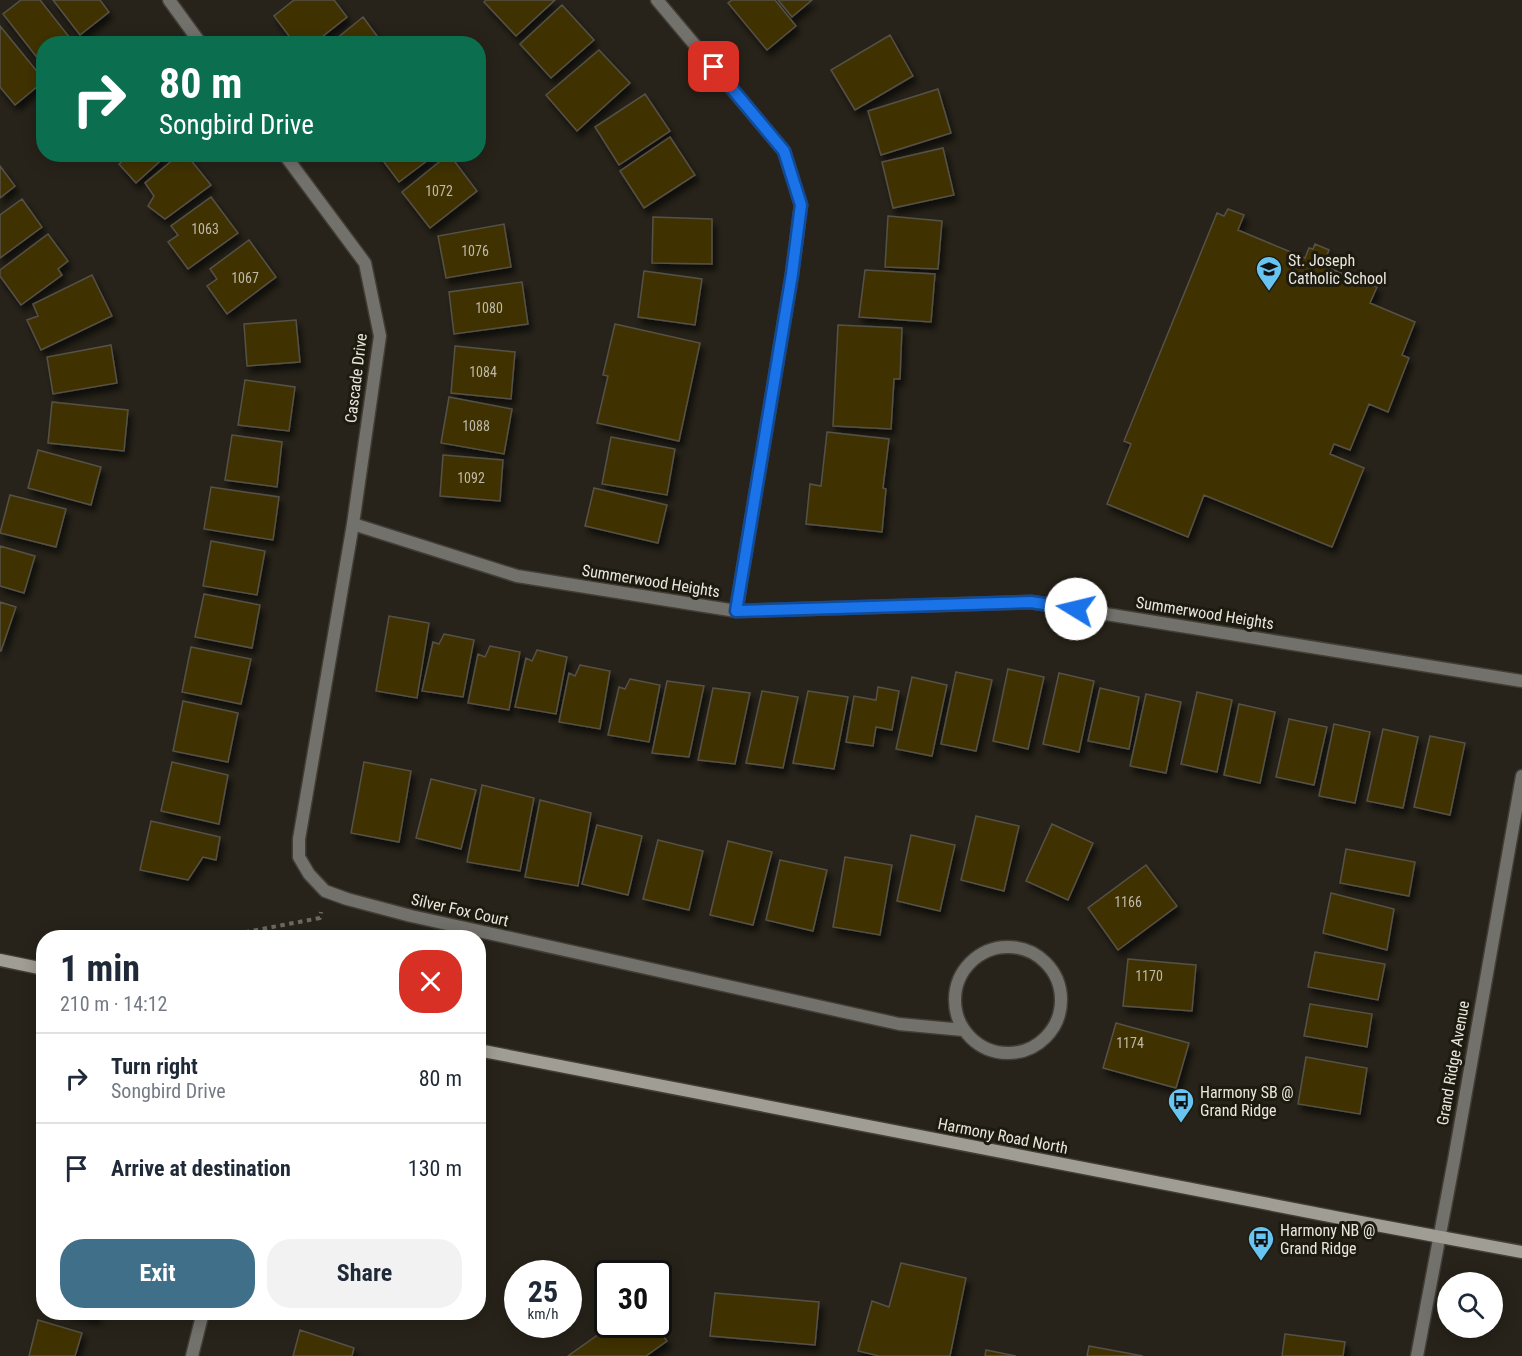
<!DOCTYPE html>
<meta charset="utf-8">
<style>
body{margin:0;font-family:"Roboto Condensed",sans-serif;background:#f2f2f3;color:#1f2937;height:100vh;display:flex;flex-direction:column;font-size:22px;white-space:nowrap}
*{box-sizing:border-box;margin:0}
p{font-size:20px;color:#747a83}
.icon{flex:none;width:33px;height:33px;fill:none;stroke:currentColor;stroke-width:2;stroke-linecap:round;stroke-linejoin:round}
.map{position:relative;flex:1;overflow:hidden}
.sheet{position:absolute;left:36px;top:930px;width:450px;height:390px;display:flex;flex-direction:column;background:#fff;border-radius:24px;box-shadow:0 3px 15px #0003}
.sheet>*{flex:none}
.hud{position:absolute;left:36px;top:36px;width:450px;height:126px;border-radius:24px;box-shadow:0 3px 15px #0003;background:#0b6e4f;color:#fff;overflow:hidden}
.fabs{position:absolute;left:1437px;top:1272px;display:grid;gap:12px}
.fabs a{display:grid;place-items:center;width:66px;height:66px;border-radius:50%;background:#fff;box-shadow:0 3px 15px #0003;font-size:30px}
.speed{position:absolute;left:504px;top:1260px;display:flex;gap:12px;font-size:30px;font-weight:700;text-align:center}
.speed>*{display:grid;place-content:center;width:78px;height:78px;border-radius:50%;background:#fff;box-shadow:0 3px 15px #0003;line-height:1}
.speed small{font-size:15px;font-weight:400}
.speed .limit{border:3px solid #111;border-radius:9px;background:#fff;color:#111}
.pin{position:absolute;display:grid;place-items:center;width:51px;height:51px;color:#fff;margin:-26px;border-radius:12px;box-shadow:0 3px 9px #0006}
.me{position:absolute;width:66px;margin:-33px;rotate:279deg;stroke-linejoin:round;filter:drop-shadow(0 0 4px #0008)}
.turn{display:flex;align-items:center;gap:21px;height:126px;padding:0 24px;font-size:27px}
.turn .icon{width:78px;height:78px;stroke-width:2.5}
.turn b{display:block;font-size:42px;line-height:51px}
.round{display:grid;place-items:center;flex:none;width:63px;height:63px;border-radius:24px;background:#f2f2f3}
.overview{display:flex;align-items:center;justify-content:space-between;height:102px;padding:0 24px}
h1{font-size:36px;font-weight:700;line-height:45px}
.action{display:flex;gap:12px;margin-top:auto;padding:12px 24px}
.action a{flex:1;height:69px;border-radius:24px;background:#406f8a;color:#fff;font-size:24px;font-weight:700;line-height:69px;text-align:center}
.action a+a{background:#f2f2f3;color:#1f2937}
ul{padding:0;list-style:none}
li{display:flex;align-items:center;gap:18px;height:90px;padding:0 24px;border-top:2px solid #e0e1e3}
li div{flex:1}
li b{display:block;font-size:22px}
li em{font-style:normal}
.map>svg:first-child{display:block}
.building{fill:#413205;stroke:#555146;stroke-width:1.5;filter:url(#shadow)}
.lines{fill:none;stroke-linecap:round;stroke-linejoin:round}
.street-casing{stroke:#423e36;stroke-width:15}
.secondary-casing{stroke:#423e36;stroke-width:15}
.path{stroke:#6d6a62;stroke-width:4;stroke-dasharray:4.5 4.5;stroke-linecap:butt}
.street{stroke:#73716c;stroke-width:12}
.secondary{stroke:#a09d95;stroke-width:12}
.route-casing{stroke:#114b97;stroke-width:15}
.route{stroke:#1a73e8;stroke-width:10}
.labels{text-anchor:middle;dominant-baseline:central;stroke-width:6;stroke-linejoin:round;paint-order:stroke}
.number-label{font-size:14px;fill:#beb9a8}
.poi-label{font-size:16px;fill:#e8e6df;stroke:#1d1a10;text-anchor:start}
.street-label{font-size:16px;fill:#e8e6df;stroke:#1d1a10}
</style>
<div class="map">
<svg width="1522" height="1356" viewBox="0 0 1522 1356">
<defs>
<filter id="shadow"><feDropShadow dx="3.5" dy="6" stdDeviation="3" flood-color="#0009"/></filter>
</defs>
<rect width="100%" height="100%" fill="#27231a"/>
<path class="building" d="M21,0H40L70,38L62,44H44V57L39,60L3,14Z
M53,0H100L109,12L80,35Z
M294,0H334L347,17L313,44H295L274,16Z
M486,0H555L516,36L484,2Z
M732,0H775L796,26L767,50L728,3Z
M778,0H812L792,17Z
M562,5L594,40L551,78L520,44Z
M363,17L383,44H330Z
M0,26L44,80V81L15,105L0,87Z
M890,35L913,76L855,110L831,70Z
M599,50L630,83L577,131L546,95Z
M938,89L951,133L881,155L868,111Z
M645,94L670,131L619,165L595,127Z
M670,137L695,175L644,208L620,171Z
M943,148L954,195L893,208L882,162Z
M121,154H168L136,183L119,164L125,159Z
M180,154H186L211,185L165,219L148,206L154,196L145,183Z
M378,154H436L399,182Z
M449,154L477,191L430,228L402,192Z
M0,166L15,186L0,198Z
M211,197L238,233L188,269L168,242L178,235L171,226Z
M22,199L42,227L0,258V215Z
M1228,209L1244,215L1238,230L1305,258L1309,248L1313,249L1315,244L1329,250L1327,255L1330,256L1326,267L1377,287L1370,303L1415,322L1402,355L1409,358L1388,412L1369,404L1350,450L1334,444L1330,454L1364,468L1332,547L1204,495L1188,537L1107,504L1131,444L1124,441L1217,213L1224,216Z
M888,216L942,221L938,269L885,267Z
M653,217L712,219V264L652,263Z
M504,224L511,267L446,278L438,236Z
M48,234L68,261L58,269L62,275L21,305L0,276V270Z
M249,240L276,277L227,314L207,286L217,279L210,269Z
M865,270L935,274L931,322L859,317Z
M644,271L702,279L695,325L638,317Z
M92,275L112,316L41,350L27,320L38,316L33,304Z
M522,282L528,324L454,334L449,292Z
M296,320L300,362L247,366L244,324Z
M615,324L700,343L679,441L597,423L608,376L603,375Z
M838,325L902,328L900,379H894L891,429L833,426Z
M111,345L117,383L53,394L47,357Z
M455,346L515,352L511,399L451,393Z
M245,380L295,387L289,431L238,425Z
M449,397L512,409L504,454L441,443Z
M52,402L128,410L124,451L48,443Z
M827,432L889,439L883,488L886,489L882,532L806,524L810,484L821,486Z
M232,435L282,442L277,487L225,480Z
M611,437L675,449L667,495L602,484Z
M38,450L101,467L91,505L28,488Z
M443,455L503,460L500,501L440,496Z
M211,487L279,497L273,540L204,529Z
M594,488L667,505L658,543L585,526Z
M10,495L66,509L56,547L0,533Z
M211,541L265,551L257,595L203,586Z
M0,546L35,556L24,593L0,586Z
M204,594L260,605L252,648L195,637Z
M0,602L16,607L1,651H0Z
M389,616L429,623L417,698L376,691Z
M444,634L474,640L463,697L422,691L433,642L439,644Z
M490,646L520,652L509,710L468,703L478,654L485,657Z
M191,647L251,659L241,704L182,692Z
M537,650L567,657L556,714L515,707L526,658L532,661Z
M580,665L610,671L600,729L559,722L569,673L575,676Z
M1008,669L1044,677L1028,749L993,741Z
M956,672L992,680L976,751L941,744Z
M1059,673L1094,681L1079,752L1043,744Z
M912,677L947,685L932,756L896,749Z
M630,679L660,685L649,742L608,735L619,687L625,689Z
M667,681L704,686L689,757L652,753Z
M878,687L899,691L892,730L876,727L873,746L846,742L854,696L876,700Z
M713,688L750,693L735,764L698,760Z
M1100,688L1139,697L1129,749L1088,741Z
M762,691L798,697L783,768L746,763Z
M808,691L848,697L834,769L793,763Z
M1197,692L1232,700L1217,772L1181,764Z
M1146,694L1181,702L1166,773L1130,766Z
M183,701L238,713L228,762L173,751Z
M1239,704L1275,712L1260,783L1224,775Z
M1289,719L1327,727L1314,785L1276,777Z
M1334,724L1370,732L1355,803L1319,796Z
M1383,729L1418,737L1403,808L1367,801Z
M1430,736L1465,743L1450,815L1414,807Z
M172,762L228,775L219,824L161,811Z
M364,762L411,771L399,842L351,833Z
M431,779L476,790L461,849L416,838Z
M482,785L534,798L520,871L467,862Z
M540,800L591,813L578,886L525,877Z
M976,816L1019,826L1004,891L961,880Z
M151,821L220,837L216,860L203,857L188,880L140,870Z
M1052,824L1093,843L1068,900L1026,881Z
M597,825L642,836L628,895L582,884Z
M911,835L955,845L940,911L897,901Z
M658,840L703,851L689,910L643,899Z
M728,841L772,852L753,925L710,915Z
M1346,849L1415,862L1409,896L1340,883Z
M845,857L892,865L880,935L833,927Z
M780,860L827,870L813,931L766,920Z
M1146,865L1177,906L1118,950L1088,908Z
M1331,893L1394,909L1387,950L1323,933Z
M1315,952L1385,964L1378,1000L1308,987Z
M1128,959L1196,965L1192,1011L1123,1006Z
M1310,1004L1372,1014L1367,1047L1304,1036Z
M1116,1023L1189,1043L1176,1088L1103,1068Z
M1306,1057L1367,1068L1360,1114L1298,1104Z
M901,1263L966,1278L950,1356H879L858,1351L872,1301L889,1307Z
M715,1293L819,1302L815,1345L710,1336Z
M64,1312H98L96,1318Z
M38,1320L82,1333L75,1356H29Z
M613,1324H655L667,1341L646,1356H568Z
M300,1330L354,1348L352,1356H293Z
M1285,1334L1345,1342L1343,1356H1282Z
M1089,1346L1143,1356H1087Z
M986,1350L1016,1356H985Z"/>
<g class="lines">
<g class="street-casing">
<path id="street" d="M169,0L201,44
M657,0L784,151L801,205L792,274L736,611
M284,154L365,263L380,336L353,524L299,839V857L309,874L325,891L347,899L411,916L899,1024L963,1030
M353,524L517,576L736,611L1031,602L1522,681
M955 1000a53 53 0 1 1 106 0a53 53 0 1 1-106 0Z
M192,1356L203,1312
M1417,1356L1454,1160L1522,776"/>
</g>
<g class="secondary-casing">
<path id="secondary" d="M0,960L44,969
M478,1050L1376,1225L1522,1252"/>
</g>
<path class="path" d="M218,934L246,932L320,918L321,912"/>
<use href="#street" class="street"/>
<use href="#secondary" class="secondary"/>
</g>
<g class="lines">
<g class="route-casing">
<path id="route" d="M714,67L784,151L801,205L792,274L736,611L1031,602L1076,609"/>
</g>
<use href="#route" class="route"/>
</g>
<defs>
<g id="school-pin" transform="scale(1.35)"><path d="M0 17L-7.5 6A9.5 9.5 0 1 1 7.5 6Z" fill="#68c4f0" stroke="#1d1a10"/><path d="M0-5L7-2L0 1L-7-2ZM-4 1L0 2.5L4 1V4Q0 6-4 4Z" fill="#111"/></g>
<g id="bus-pin" transform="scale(1.35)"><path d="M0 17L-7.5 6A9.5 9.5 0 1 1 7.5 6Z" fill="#68c4f0" stroke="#1d1a10"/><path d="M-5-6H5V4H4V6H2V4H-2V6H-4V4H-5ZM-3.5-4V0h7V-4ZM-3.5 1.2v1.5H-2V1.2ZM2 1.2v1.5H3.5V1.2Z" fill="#111"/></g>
</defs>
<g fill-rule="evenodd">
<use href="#school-pin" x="1269" y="269"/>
<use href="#bus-pin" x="1181" y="1101"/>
<use href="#bus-pin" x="1261" y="1239"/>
</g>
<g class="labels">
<g class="number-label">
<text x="439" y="191">1072</text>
<text x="205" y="229">1063</text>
<text x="475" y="251">1076</text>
<text x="245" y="278">1067</text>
<text x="489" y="308">1080</text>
<text x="483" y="372">1084</text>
<text x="476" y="426">1088</text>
<text x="471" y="478">1092</text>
<text x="1128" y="902">1166</text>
<text x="1149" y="976">1170</text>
<text x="1130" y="1043">1174</text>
</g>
<g class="poi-label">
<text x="1288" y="260">St. Joseph<tspan x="1288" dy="18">Catholic School</tspan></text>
<text x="1200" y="1092">Harmony SB @<tspan x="1200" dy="18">Grand Ridge</tspan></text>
<text x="1280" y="1230">Harmony NB @<tspan x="1280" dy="18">Grand Ridge</tspan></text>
</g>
<g class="street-label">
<text transform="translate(356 378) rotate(-83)">Cascade Drive</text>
<text transform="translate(651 581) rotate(9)">Summerwood Heights</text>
<text transform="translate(1205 613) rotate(9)">Summerwood Heights</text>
<text transform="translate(460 910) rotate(13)">Silver Fox Court</text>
<text transform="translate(1453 1063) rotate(-80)">Grand Ridge Avenue</text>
<text transform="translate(1003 1136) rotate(11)">Harmony Road North</text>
</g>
</g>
</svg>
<div class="fabs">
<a><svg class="icon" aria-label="search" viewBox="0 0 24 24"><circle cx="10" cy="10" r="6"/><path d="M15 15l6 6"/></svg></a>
</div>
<div class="speed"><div>25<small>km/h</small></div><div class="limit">30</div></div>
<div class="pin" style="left:714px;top:67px;background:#d93025"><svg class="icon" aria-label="arrive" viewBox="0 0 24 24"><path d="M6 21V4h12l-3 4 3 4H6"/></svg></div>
<svg class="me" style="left:1076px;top:609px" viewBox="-20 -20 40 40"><circle r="19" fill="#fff"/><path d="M0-13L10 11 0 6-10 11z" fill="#1a73e8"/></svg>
<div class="hud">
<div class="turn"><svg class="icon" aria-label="right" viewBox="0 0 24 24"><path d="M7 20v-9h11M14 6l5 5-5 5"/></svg><div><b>80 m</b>Songbird Drive</div></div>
</div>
<section class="sheet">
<div class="overview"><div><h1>1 min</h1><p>210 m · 14:12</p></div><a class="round" style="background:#d93025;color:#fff"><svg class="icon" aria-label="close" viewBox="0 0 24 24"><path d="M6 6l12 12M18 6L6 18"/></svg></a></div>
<ul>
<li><svg class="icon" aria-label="right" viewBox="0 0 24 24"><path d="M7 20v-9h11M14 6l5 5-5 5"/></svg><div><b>Turn right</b><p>Songbird Drive</p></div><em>80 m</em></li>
<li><svg class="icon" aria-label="arrive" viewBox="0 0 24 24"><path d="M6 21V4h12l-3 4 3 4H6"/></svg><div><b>Arrive at destination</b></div><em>130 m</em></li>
</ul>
<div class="action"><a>Exit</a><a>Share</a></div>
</section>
</div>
